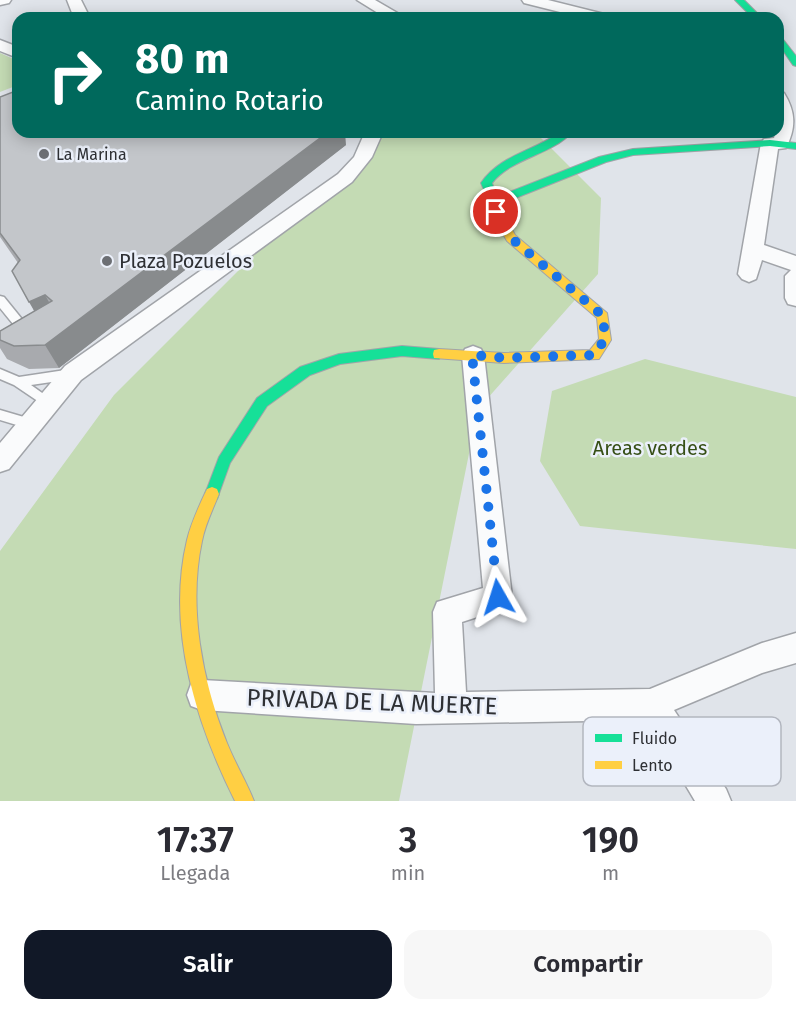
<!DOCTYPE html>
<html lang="es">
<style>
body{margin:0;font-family:"Fira Sans",sans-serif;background:#f7f7f7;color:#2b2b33;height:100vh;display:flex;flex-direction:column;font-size:22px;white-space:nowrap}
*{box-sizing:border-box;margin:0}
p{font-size:20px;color:#7c7c81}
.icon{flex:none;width:33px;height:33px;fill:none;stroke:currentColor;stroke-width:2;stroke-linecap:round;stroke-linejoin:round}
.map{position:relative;height:801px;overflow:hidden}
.panel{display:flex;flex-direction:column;background:#fff;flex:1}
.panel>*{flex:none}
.guide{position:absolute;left:12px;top:12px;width:772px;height:126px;border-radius:18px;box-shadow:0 3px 15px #0003;background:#00695c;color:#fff;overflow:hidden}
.pin{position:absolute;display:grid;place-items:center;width:51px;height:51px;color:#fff;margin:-26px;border:3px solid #fff;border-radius:50%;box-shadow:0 2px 6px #0007}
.me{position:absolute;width:66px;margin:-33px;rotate:354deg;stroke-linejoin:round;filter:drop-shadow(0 0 4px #0008)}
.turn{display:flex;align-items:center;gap:21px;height:126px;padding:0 24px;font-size:27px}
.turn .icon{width:78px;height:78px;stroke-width:2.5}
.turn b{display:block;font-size:42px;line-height:51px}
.eta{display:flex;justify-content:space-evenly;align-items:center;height:102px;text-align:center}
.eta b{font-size:36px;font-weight:600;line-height:42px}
.button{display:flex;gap:12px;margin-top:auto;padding:12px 24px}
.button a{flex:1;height:69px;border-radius:18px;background:#111827;color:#fff;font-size:24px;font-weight:600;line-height:69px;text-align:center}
.button a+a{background:#f7f7f7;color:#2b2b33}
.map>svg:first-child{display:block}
.green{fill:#c4dbb4}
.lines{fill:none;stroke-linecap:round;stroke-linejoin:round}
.lane-casing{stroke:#a1a4a9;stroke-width:3}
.street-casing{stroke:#a1a4a9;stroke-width:3}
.fast-casing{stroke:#a1a4a9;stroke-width:2}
.slow-casing{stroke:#a1a4a9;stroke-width:2}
.lane{fill:#fafbfc;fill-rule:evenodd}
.street{fill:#fafbfc;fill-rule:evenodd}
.fast{fill:#16e098;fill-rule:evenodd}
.slow{fill:#ffcf43;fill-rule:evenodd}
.wall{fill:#a8aaae}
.shaded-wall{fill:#888b8d}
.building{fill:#c3c6ca;stroke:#888b8d;stroke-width:1.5}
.route{stroke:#1a73e8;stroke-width:10;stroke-dasharray:0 18}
.poi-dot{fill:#6c6f74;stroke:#ebf0fa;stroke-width:2}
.labels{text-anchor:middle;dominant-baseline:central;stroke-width:5;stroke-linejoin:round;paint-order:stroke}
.far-poi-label{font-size:16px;fill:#2e3034;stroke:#ebf0fa;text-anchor:start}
.poi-label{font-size:20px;fill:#2e3034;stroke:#ebf0fa;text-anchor:start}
.park-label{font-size:20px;fill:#364f16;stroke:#ebf0fa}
.near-street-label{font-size:24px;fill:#2e3034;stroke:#ebf0fa}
.key{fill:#ebf0fa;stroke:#b2b6bf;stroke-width:1.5}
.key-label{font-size:16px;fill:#2e3034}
</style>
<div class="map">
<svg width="796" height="801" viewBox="0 0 796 801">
<rect width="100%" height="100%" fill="#e0e4ea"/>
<path class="green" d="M0,53L18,61V85L0,92Z
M383,132H535L601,198L598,274L478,409L399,801H0V551L114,395L295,214Z
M645,359L796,397V549L580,526L540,461L552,391Z"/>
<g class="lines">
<g class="lane-casing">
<path id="lane" d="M0,296L4,297L30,329L32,332L30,335H22L0,308Z
M0,369L19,377L72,369L76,371L78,374L76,377L72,379L31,385L52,400L54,403L52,406L48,408L14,385L0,379Z
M0,410L34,420L36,424L34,428L30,429L0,420Z"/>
</g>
<g class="street-casing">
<path id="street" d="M0,0H11L9,3L0,5Z
M67,0H81L90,18H74Z
M357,0H375L406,18H386Z
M522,0H548L608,15L611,18H584L524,3Z
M0,40L18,47V58L0,51Z
M778,92L784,93C796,112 796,128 786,148L778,149L764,245L796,256V306L788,304L785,298V276L791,270L762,260L756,279L749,282L742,279L738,274L761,143L764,139L774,138L776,132H778Z
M365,132H383L372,157L352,182L81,380L9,469L0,472V443L65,366L338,174L354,157Z
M473,346L481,349L484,355L512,597L508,607L462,622L466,692L650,689L762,643L796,633V663L762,673L674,710L726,789L731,801H695L661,744L643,720L416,724L202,710L191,706L187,695L191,684L202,680L435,693L433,612L437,602L483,588L462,355L465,349Z"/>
</g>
<g class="fast-casing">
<path id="fast" d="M735,0H744L762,18H753Z
M778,33L796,56V66L793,65L778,43Z
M560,132H572C550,156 513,157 492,183L494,189L507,193L599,157L633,149L770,140L796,143V149L770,146L633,155L606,162L508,201C494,199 486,197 481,183C500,155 534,151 560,132Z
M402,346L439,349L445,354L439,359L402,356L340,364L310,375L267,406L230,463L217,499L212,501L207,499L205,494L219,457L257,398L300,367L339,354Z"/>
</g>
<g class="slow-casing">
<path id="slow" d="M498,192L503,196L502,211L515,235L607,313L611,340L599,359L504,363L434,358L433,354L434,350L439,349L504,353L590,350L599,339L597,318L507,241L490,211L493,196Z
M212,487L217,489L219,494C213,509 205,525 202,541C188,607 202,681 227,743C235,763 246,781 254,801H235C196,723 166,628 187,540C191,523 199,506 207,489Z"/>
</g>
<use href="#lane" class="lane"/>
<use href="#street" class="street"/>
<use href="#fast" class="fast"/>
<use href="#slow" class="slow"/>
</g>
<path class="wall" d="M0,97L18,132L346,145L59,368L29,369L7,359L0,348V331L34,311L18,263L0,237Z"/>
<path class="shaded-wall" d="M328,132H345L346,145L59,368L45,345Z
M45,295L58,318L43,326L29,302Z"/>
<path class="building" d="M18,90V132H328L45,345L14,346L0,340V331L52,301L45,295L29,302L12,271L20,260L0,233V97Z"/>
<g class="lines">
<path class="route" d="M496,212L511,238L603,316L605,339L594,355L504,358L472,355L498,597"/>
</g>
<g class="poi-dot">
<circle cx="44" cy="154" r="6"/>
<circle cx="107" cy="261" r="6"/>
</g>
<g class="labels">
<g class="far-poi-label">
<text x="56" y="154">La Marina</text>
</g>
<g class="poi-label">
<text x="119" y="261">Plaza Pozuelos</text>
</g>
<g class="park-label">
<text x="650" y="448">Areas verdes</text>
</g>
<g class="near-street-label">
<text transform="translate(372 702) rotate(2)">PRIVADA DE LA MUERTE</text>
</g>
</g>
<rect x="583" y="717" width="198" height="69" rx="9" class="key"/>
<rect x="595" y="734" width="27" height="8" fill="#16e098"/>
<rect x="595" y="761" width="27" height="8" fill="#ffcf43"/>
<g class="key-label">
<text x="632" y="744">Fluido</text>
<text x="632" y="771">Lento</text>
</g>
</svg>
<div class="pin" style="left:496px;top:212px;background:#d93025"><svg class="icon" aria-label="arrive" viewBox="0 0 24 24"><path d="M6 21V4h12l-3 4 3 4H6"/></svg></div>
<svg class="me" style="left:498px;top:597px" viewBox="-20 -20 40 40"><path d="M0-17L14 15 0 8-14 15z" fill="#1a73e8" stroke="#fff" stroke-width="4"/></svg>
<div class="guide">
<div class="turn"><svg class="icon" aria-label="right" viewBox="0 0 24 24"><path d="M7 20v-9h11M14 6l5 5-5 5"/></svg><div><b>80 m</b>Camino Rotario</div></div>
</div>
</div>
<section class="panel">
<div class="eta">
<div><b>17:37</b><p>Llegada</p></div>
<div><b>3</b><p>min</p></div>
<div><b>190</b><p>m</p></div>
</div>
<div class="button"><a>Salir</a><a>Compartir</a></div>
</section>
